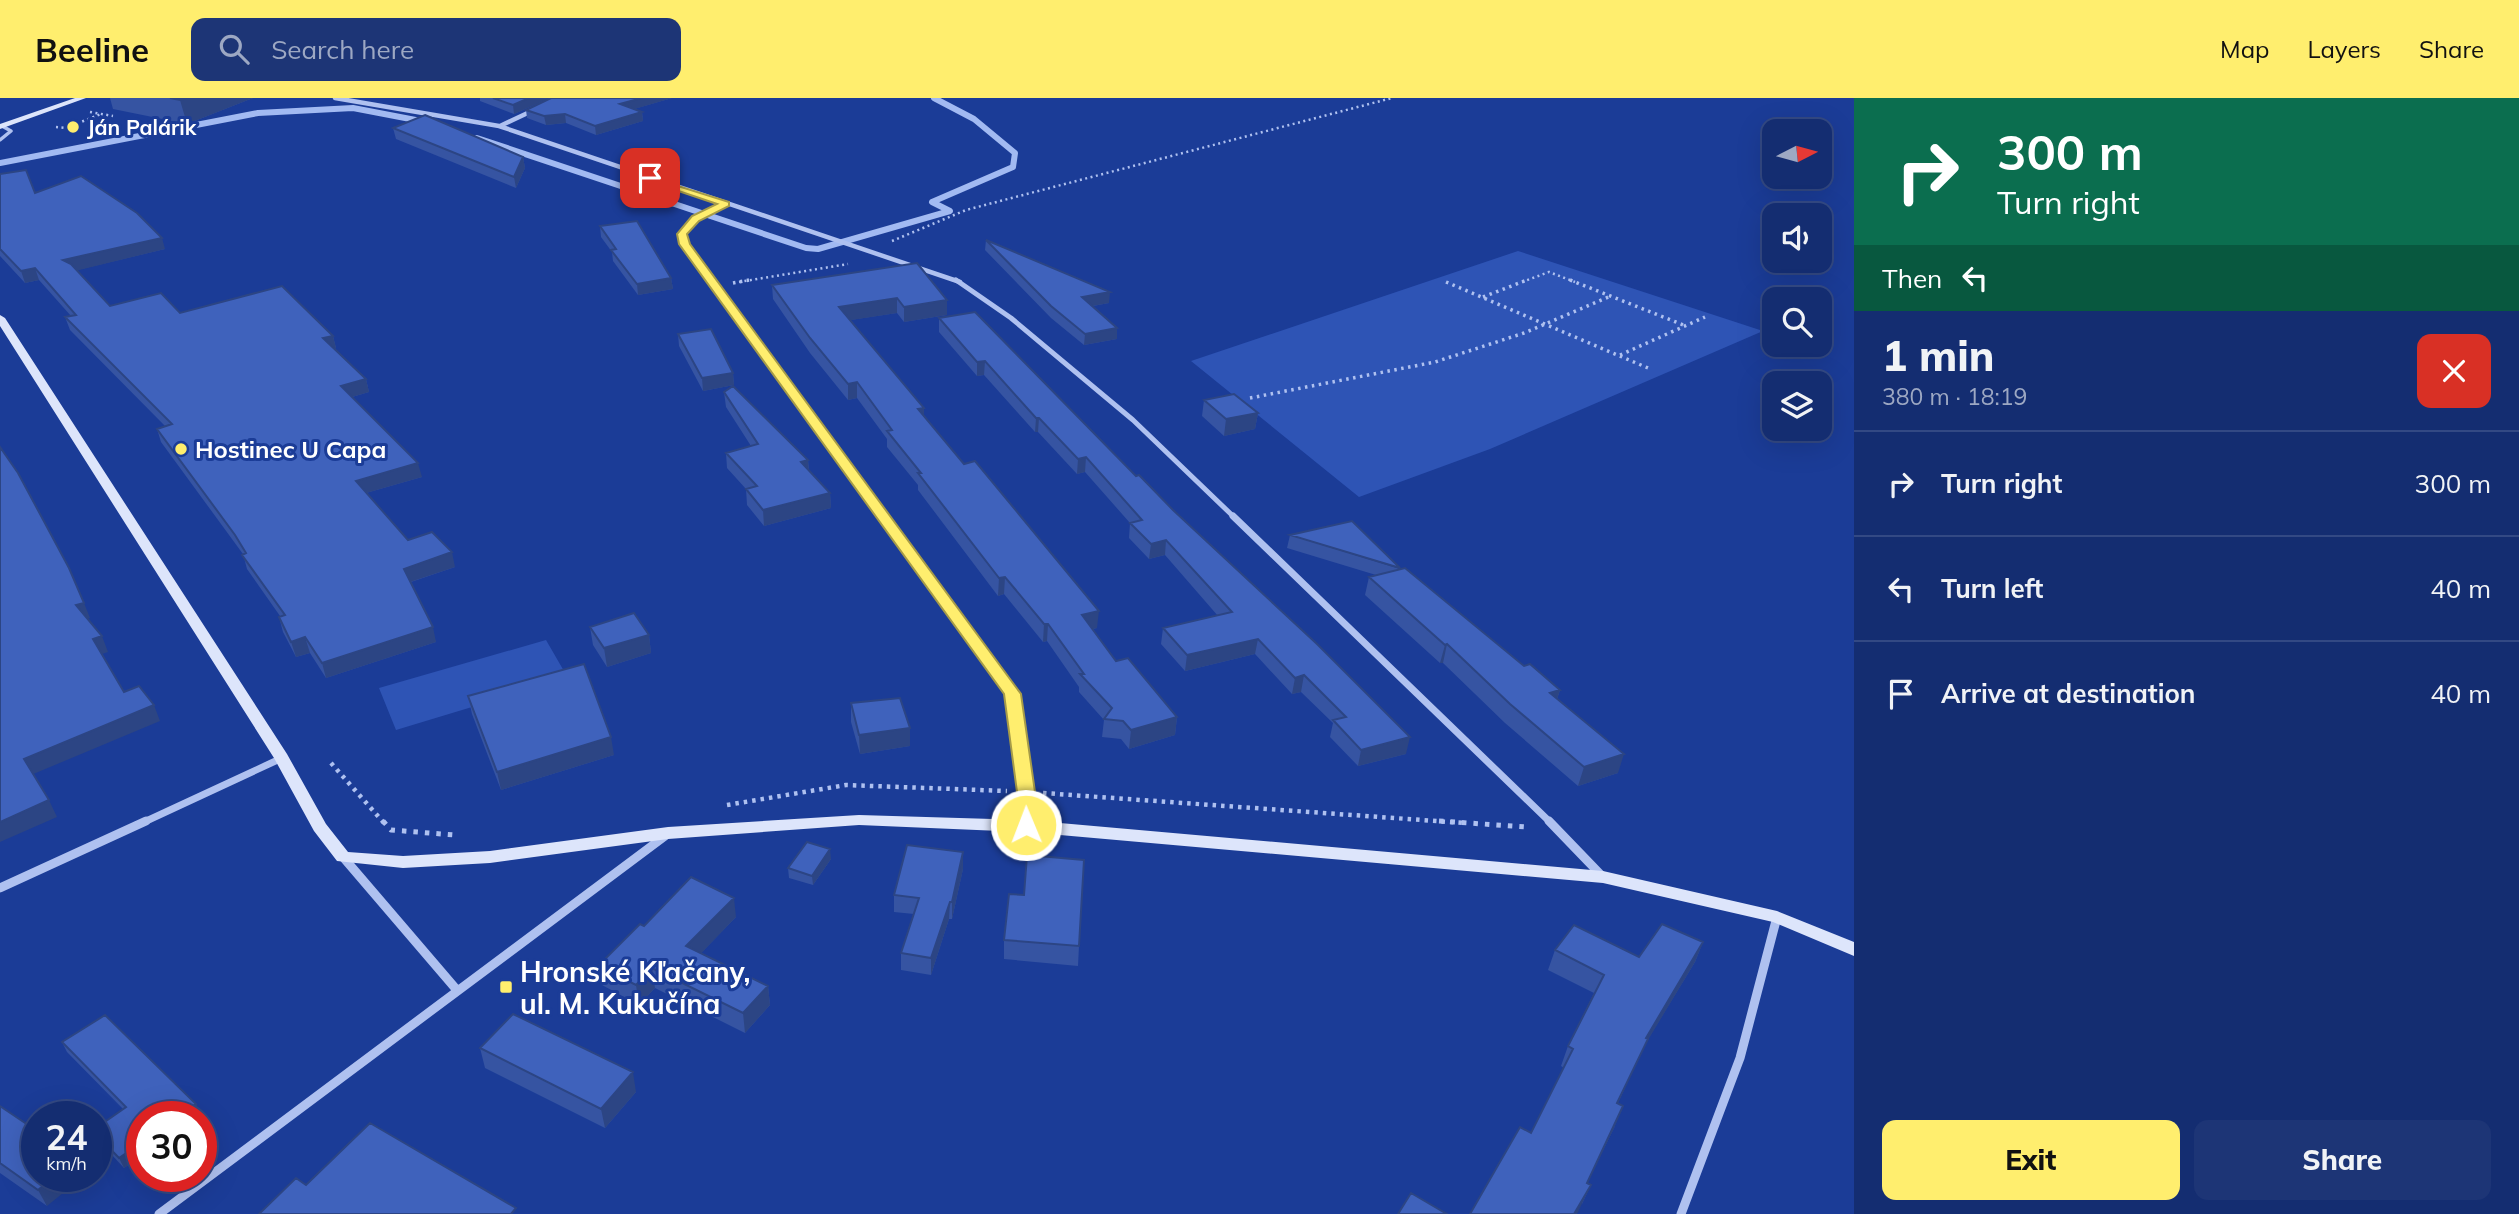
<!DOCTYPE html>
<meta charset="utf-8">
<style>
body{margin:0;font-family:Mulish,sans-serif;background:#1d3576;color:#f1f3f6;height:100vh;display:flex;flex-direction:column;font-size:26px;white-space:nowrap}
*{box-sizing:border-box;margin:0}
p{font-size:23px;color:#9da8c3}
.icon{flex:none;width:38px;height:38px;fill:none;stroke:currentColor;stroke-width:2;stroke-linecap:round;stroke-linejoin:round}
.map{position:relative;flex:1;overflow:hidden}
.details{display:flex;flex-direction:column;background:#142d71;width:665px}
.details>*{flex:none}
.banner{background:#0b6e4f;color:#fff;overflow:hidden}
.needle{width:46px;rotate:84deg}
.fabs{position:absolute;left:1762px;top:21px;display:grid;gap:14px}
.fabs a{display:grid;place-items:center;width:70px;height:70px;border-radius:14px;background:#142d71;box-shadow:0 7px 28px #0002,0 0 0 2px #334984;font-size:35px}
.speed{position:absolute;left:21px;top:1003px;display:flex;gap:14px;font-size:35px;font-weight:700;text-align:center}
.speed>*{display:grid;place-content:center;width:91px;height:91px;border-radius:50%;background:#142d71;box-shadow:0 7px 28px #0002,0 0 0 2px #334984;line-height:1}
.speed small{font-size:18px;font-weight:400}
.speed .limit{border:10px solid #d22;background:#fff;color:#111}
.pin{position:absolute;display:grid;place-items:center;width:60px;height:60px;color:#fff;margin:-30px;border-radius:14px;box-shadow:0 4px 10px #0006}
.me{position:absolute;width:77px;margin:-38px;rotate:359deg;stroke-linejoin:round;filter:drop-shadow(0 0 5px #0008)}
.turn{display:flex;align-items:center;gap:24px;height:147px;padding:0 28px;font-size:32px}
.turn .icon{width:91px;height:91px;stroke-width:2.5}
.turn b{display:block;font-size:49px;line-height:60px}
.then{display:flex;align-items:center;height:66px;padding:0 28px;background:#0003;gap:14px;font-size:26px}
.round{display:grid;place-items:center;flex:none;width:74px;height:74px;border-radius:14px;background:#1d3576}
.summary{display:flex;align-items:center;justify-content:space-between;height:119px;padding:0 28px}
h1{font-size:42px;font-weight:800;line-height:52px}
.cta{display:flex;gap:14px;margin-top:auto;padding:14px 28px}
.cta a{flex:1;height:80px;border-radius:14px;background:#ffee6e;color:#111;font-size:28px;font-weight:800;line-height:80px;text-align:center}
.cta a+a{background:#1d3576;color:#f1f3f6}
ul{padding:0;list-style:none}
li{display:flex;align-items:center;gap:21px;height:105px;padding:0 28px;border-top:2px solid #334984}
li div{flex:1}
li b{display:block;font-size:26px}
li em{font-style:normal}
header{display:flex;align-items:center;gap:42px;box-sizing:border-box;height:98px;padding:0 35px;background:#ffee6e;color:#111}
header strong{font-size:33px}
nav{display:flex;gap:38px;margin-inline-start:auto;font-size:24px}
.search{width:490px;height:63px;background:#1d3576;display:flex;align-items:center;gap:18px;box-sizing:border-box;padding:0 24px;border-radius:14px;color:#9da8c3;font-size:26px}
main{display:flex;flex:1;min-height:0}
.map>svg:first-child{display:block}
.green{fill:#2e54b5}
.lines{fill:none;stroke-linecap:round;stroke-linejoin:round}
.stream{stroke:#a2baf2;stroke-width:6}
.path-far3{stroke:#afc1f0;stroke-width:2.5;stroke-dasharray:2 3.5;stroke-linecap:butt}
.path-far2{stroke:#afc1f0;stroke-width:3.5;stroke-dasharray:2.5 4.5;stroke-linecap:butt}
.path-far1{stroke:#afc1f0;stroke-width:4.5;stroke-dasharray:3.5 5;stroke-linecap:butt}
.path{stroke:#afc1f0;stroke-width:5;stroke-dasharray:4.5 7;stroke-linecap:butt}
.lane{stroke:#afc1f0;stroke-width:3.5}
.street-far3{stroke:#afc1f0;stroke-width:4.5}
.street-far2{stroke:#afc1f0;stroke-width:5}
.street-far1{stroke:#afc1f0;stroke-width:7}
.street{stroke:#afc1f0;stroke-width:9}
.secondary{fill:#dde5fb;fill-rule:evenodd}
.wall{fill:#3654a2}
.shaded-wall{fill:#2c4584}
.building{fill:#3f62bc;stroke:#2c4584;stroke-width:2}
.route{fill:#ffee6e;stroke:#a69b48;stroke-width:2}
.poi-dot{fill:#ffee6e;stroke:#1b3c97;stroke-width:2.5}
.labels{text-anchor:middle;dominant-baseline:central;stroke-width:6;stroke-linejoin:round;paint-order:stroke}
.far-poi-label{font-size:21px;font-weight:bold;fill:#fff;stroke:#1b3c97;text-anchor:start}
.poi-label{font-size:24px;font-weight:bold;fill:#fff;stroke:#1b3c97;text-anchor:start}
.near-poi-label{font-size:28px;font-weight:bold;fill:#fff;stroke:#1b3c97;text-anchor:start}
</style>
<header>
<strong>Beeline</strong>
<div class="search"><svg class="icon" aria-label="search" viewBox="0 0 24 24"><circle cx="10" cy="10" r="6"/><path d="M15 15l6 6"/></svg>Search here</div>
<nav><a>Map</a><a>Layers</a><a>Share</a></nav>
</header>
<main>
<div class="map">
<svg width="1854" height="1116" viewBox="0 0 1854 1116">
<rect width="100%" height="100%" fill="#1b3c97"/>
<path class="green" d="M1518,153L1763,233L1490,351L1359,399L1191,263Z
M546,542L568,580L396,632L379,590Z"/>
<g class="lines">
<path class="stream" d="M477,40L806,150L818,151L950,113L932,104L1013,69L1015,55L974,21L934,0
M0,65L258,15L353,10L426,24"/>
<path class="path-far3" d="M90,14L113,18
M56,29L66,30L101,16
M892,143L966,112L1392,0
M739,184L848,166
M1522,184L1549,174L1575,184"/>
<path class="path-far2" d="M1570,182L1686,228
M1446,184L1648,270
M733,185L749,182
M1483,199L1527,182
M1620,257L1705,219
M1250,300L1435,264L1524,235L1611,198"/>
<path class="path-far1" d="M331,665L384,725
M1043,695L1464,725
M727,707L846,687L1007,693"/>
<path class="path" d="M383,723L391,732L455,737
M1439,723L1527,729"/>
<path class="lane" d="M0,42L11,33L2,28"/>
<path class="street-far3" d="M335,0L499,28L960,184
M500,28L534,12
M713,184L685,146L682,136L695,121L725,106"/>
<path class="street-far2" d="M711,182L884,420
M956,182L1011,220L1133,322L1235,420"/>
<path class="street-far1" d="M883,418L1012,596L1026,693V725
M1233,418L1551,725
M142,725L282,660"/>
<path class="street" d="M1026,723V728
M1549,723L1602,778
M343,759L456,891
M0,790L146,723
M159,1116L665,738
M1681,1116L1740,960L1777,819"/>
<path class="secondary" d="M75,0H86L0,31V26Z
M0,217L5,220L287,656L326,726L348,754L403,758L490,753L668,729L859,717L1026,722L1603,773L1777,813L1854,844V858L1773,824L1603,785L1026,734L859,727L668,741L490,765L403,770L337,763L314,733L274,660L0,228Z"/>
</g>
<path class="wall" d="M110,0H253L187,26L113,11Z
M480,0H550L514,16L480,3Z
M672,0L634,11L642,14L643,23L596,37L566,25L546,27L527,20L526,12Z
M393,30L523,59L525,70L516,90L396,41Z
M0,76L35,95L165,151L77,172L110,208L180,215L333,238L336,250L334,251L366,281L369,294L352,299L422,379L366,395L408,442L455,469L411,484L436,544L326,580L310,555L296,559L283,534L279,519L280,518L247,471L243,456L240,452L161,344L157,331L165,328L70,232L65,219L71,218L39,182L25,185L0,158Z
M600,128L671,180L673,191L638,197L613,163L612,154L601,139Z
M986,142L1109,205L1093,208L1117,241L1084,247L1051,220L985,152Z
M917,165L947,217L904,224L897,215L850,222L924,310V318L1097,530L1093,531L1116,563L1177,619L1175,637L1129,651L1121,641L1102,639L1104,622L1079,594V589L1047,543L1043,544L1004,496L998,498L918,392V387L887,349V341L857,300L848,302L810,255L773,201L772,187Z
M939,220L1406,656L1358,668L1330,639L1333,625L1301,594L1292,596L1255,556L1185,573L1161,546L1163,530L1218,518L1165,457L1149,461L1129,440L1130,425L1085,374L1077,376L1038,334H1035L984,277L977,278L939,234Z
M678,236L733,275L734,287L703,293L679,248Z
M724,294L808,362L809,373L830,395L831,410L764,428L747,407L746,391L727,370L726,355L751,348L726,309Z
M1204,302L1258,315L1255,331L1224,338L1202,318Z
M1290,437L1400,471L1524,568L1560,592L1557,601L1618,675L1578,688L1505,625L1443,565H1440L1365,497L1369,479L1376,477L1287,450Z
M590,529L649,537L651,555L607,569L593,547Z
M468,598L614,657L501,692L472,616Z
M851,605L910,630V648L860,656L851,624Z
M963,754V771L952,821H949L931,877L901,872V855L914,816L894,814V797Z
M831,761L813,787L789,780L788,770Z
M736,819L701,855L768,888L770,907L745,935L655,890L639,907L602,887L598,868L644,828Z
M1004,842L1079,848L1078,868L1004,861Z
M1703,844L1695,864L1645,946L1618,1005L1615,1028L1587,1085L1591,1087L1582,1106L1531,1035L1564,970L1561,968L1568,948L1594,895L1548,872L1555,852L1639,859Z
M62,944L196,1006L200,1016L124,1070L98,1042L96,1039V1030L123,1011L67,954Z
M480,950L636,994L605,1030L485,970Z
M0,1008L47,1108L0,1075Z"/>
<path class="shaded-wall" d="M186,0H253L187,26L180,2Z
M529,0H550L514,16L513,7Z
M642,0H672L621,15L620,6Z
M642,14L643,23L596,37L595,28Z
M565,16L566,25L546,27L544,18Z
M523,59L525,70L516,90L514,79Z
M162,140L165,151L67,175L63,162Z
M35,170L39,182L25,185L21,173Z
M671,180L673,191L638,197L637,186Z
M1110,194L1109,205L1081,210L1082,199Z
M897,200V215L839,224V209Z
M947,202V217L904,224V209Z
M1117,230V241L1084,247L1085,236Z
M333,238L336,250L326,253L323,240Z
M985,263L984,277L977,278V264Z
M733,275L734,287L703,293L702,280Z
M366,281L369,294L345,301L341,288Z
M857,284V300L848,302V286Z
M924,310V325L918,311Z
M1258,315L1255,331L1224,338L1226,321Z
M1036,320H1039L1038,334H1035Z
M1086,359L1085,374L1077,376L1078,361Z
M808,362L809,377L801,364Z
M418,365L422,379L359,397L356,383Z
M830,395L831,410L764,428L763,412Z
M1166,442L1165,457L1149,461L1151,446Z
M452,454L455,469L407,485L404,471Z
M1005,479L1004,496L998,498L999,480Z
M84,505L90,520L82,523L76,507Z
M1099,513L1097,530L1081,534L1082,517Z
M1044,526H1048L1047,543L1043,544Z
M433,529L436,544L326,580L322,565Z
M649,537L651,555L607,569L604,550Z
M102,538L108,554L99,557L93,541Z
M305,539L310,555L296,559L291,544Z
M1258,541L1255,556L1185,573L1187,557Z
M1447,546L1443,565H1440L1445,547Z
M1304,577L1301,594L1292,596L1295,580Z
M1560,592L1554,610L1550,595Z
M154,607L160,623L31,677L24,661Z
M1177,619L1175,637L1129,651L1131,632Z
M910,630V648L860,656L859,637Z
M611,639L614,657L501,692L497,674Z
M1410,639L1406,656L1358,668L1361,652Z
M1624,656L1618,675L1578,688L1584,669Z
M49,702L57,719L0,744V724Z
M830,751L831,761L813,787L812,778Z
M963,754V771L952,821V804Z
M734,800L736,819L689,868L686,848Z
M950,804L949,821L931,877V860Z
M1703,844L1695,864L1645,947L1608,1024L1646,940Z
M652,870L655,890L639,907L636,887Z
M768,888L770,907L745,935L743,915Z
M633,974L636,994L605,1030L601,1011Z
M196,1006L200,1016L197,1018H178Z
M1623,1008L1615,1028L1578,1104L1587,1085Z
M142,1044V1057L124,1070L119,1060Z
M55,1078H84L47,1108L38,1092Z
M1591,1087L1577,1116H1574Z"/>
<path class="building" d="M170,0H186L180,2Z
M493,0H529L513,7Z
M551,0H642L620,6L642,14L595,28L565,16L544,18L526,12Z
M425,17L523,59L514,79L393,30Z
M26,72L35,95L81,78L137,115L162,140L63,162L71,166L110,208L161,195L180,215L282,188L333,238L323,240L366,281L341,288L418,365L356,383L408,442L432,434L452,454L404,471L433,529L322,565L305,539L291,544L279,519L285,517L242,457L246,455L235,437L157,331L172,326L65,219L76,217L35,170L21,173L0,151V76Z
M637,123L671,180L637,186L611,152L616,151L600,128Z
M986,142L1110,194L1082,199L1117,230L1085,236L1051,208Z
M917,165L947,202L904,209L897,200L839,209L924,310L918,311L964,366L975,363L1099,513L1082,517L1116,563L1128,560L1177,619L1131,632L1123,623L1104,621L1112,610L1080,576H1084L1048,526H1044L1005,479L999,480L918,375H921L887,333L892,332L857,284L848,286L810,240L772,187Z
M975,214L1136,378L1139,377L1173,412L1317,546L1410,639L1361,652L1333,622L1346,619L1304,577L1295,580L1258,541L1187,557L1163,530L1232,514L1166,442L1151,446L1130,425L1142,422L1086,359L1078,361L1039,320H1036L985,263L977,264L939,220Z
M711,231L733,275L702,280L678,236Z
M733,288L808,362L801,364L830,395L763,412L746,391L757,388L726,355L758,346L724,294Z
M1234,296L1258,315L1226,321L1204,302Z
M0,349L18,375L69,470L84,505L76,507L102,538L93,541L124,594L139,588L154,607L24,661L49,702L0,724Z
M1352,423L1400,470L1290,437Z
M1405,470L1524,568L1530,566L1560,592L1550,595L1624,656L1584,669L1510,606L1447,546L1445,547L1369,479Z
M634,515L649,537L604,550L590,529Z
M584,566L611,639L497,674L468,598Z
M900,600L910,630L859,637L851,605Z
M807,744L830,751L812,778L788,770Z
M907,747L963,754L952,804H950L931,860L901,855L919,800L894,797Z
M1027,757L1084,762L1079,848L1004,842L1009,796L1024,797Z
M691,779L734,800L686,848L768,888L743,915L652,870L636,887L598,868L640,826L644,828Z
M1662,826L1703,844L1646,940L1648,941L1617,1005L1623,1008L1587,1085L1591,1087L1574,1116H1470L1520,1029L1531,1035L1573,951L1568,948L1604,877L1555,852L1574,827L1639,859Z
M513,916L633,974L601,1011L480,950Z
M105,917L196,1006L178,1018H142V1044L119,1060L96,1036V1030L126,1009L62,944Z
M0,1008L37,1033V1078H55L38,1092L0,1065Z
M370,1025L516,1110L511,1116H259L296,1080L306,1087Z
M1411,1095L1447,1116H1398Z"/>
<path class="route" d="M646,78L729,104V108L699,123L687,136L690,146L1021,596L1035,694V727L1033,732H1020L1017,727V694L1004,596L679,146L677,136L692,118L717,106L646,82Z"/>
<g class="poi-dot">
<circle cx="73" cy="29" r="7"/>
<circle cx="181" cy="351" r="7"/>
<rect x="499" y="882" width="14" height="14" rx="3.5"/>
</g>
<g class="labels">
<g class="far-poi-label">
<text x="87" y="29">Ján Palárik</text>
</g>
<g class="poi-label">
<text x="195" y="351">Hostinec U Capa</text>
</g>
<g class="near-poi-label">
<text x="520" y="873">Hronské Kľačany,<tspan x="520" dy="32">ul. M. Kukučína</tspan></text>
</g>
</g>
</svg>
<div class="fabs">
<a><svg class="needle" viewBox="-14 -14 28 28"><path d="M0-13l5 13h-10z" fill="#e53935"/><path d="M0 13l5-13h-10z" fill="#9da8c3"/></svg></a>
<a><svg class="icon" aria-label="sound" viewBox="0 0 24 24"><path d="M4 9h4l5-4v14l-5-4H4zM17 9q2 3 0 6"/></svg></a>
<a><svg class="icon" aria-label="search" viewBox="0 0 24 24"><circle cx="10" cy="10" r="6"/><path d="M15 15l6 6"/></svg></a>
<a><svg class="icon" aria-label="layers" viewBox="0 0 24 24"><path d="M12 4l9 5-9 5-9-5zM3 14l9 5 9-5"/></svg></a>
</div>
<div class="speed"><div>24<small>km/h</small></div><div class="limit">30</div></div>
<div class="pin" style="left:650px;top:80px;background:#d93025"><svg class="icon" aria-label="arrive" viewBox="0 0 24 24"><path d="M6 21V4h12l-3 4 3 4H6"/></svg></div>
<svg class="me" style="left:1026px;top:727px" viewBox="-20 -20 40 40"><circle r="17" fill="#ffee6e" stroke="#fff" stroke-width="3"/><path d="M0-11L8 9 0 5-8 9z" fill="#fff"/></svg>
</div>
<section class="details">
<div class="banner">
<div class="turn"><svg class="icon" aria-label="right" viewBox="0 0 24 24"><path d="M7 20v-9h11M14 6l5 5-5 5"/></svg><div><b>300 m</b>Turn right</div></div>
<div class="then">Then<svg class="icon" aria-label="left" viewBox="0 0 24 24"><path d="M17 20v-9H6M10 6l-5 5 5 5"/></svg></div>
</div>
<div class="summary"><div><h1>1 min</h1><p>380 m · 18:19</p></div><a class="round" style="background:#d93025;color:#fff"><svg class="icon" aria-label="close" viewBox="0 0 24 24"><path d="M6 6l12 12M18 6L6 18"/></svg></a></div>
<ul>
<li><svg class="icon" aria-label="right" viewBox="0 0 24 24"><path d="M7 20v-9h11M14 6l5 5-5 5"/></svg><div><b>Turn right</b></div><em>300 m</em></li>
<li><svg class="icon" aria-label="left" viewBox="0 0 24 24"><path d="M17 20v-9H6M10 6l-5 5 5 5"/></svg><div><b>Turn left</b></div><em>40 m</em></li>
<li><svg class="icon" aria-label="arrive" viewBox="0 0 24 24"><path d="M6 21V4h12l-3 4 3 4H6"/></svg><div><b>Arrive at destination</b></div><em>40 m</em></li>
</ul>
<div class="cta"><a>Exit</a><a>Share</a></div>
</section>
</main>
